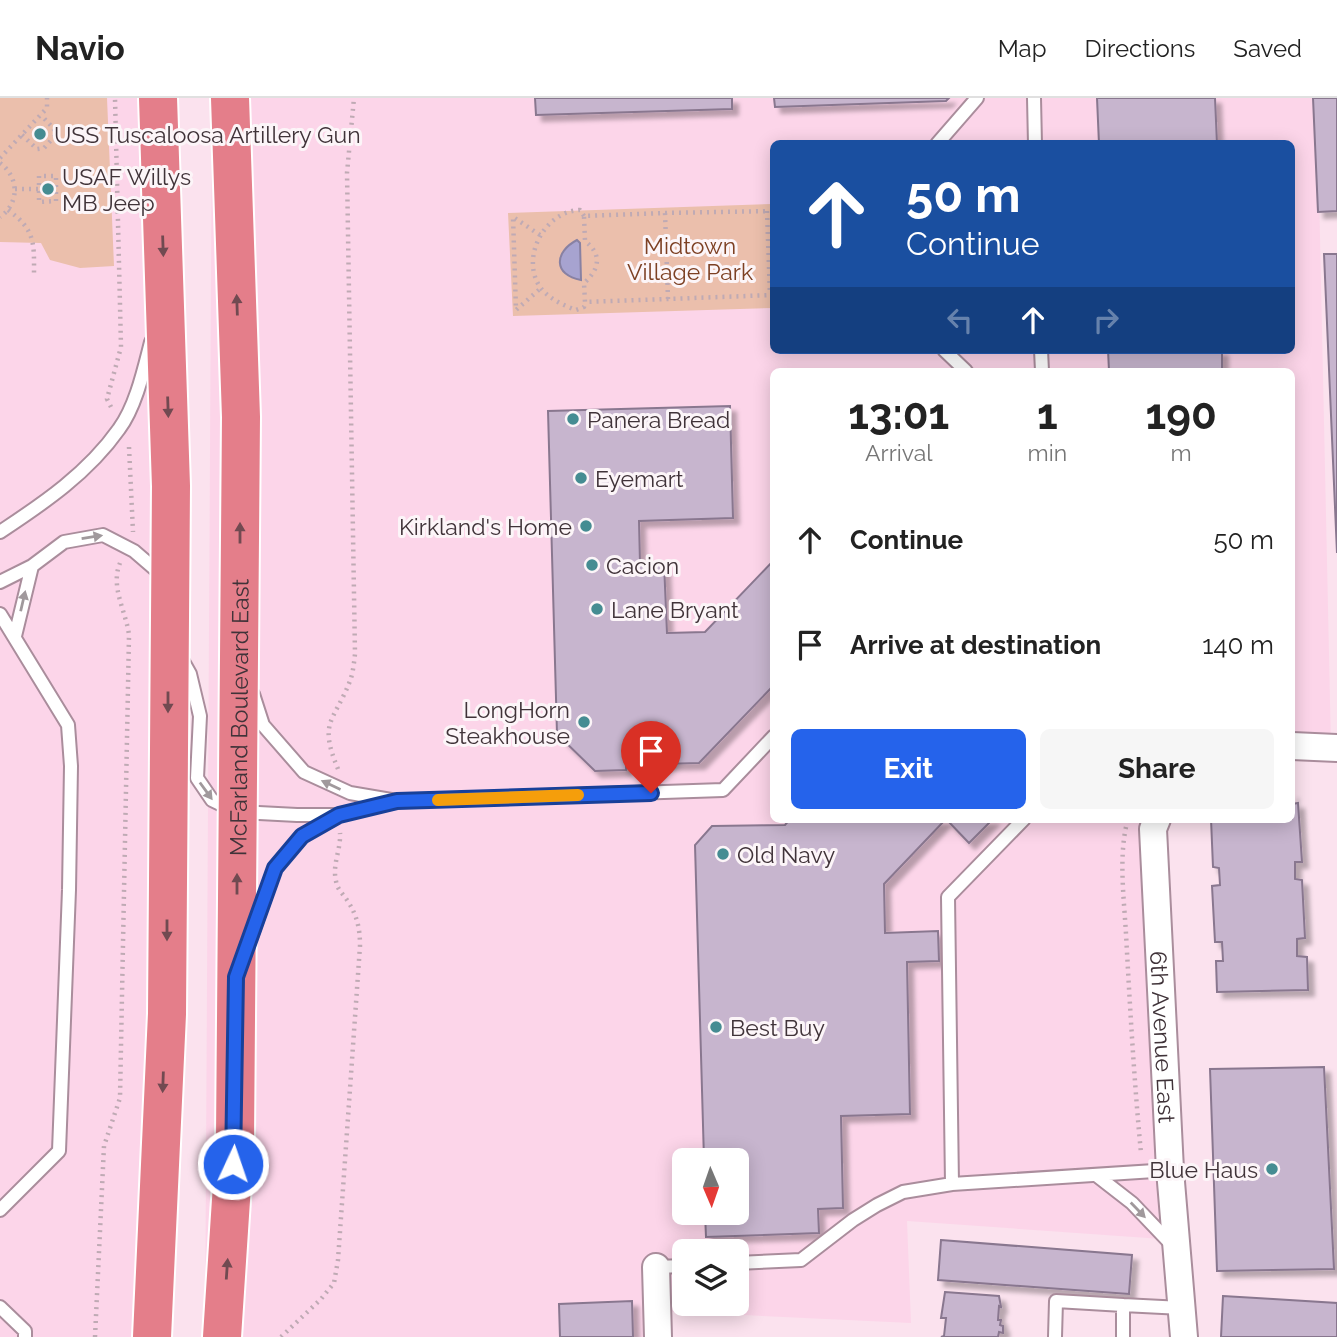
<!DOCTYPE html>
<style>
body{margin:0;font-family:Raleway,sans-serif;background:#f6f6f6;color:#222;height:100vh;display:flex;flex-direction:column;font-size:26px;white-space:nowrap}
*{box-sizing:border-box;margin:0}
p{font-size:23px;color:#767676}
.icon{flex:none;width:38px;height:38px;fill:none;stroke:currentColor;stroke-width:2;stroke-linecap:round;stroke-linejoin:round}
.map{position:relative;flex:1;overflow:hidden}
.drawer{position:absolute;left:770px;top:270px;width:525px;height:455px;display:flex;flex-direction:column;background:#fff;border-radius:10px;box-shadow:0 4px 18px #0003}
.drawer>*{flex:none}
.guide{position:absolute;left:770px;top:42px;width:525px;height:214px;border-radius:10px;box-shadow:0 4px 18px #0003;background:#1a4fa0;color:#fff;overflow:hidden}
.needle{width:46px;rotate:178deg}
.fabs{position:absolute;left:672px;top:1050px;display:grid;gap:14px}
.fabs a{display:grid;place-items:center;width:77px;height:77px;border-radius:10px;background:#fff;box-shadow:0 4px 18px #0003;font-size:35px}
.pin{position:absolute;display:grid;place-items:center;width:60px;height:60px;color:#fff;margin:-72px -30px;border-radius:50% 50% 50% 0;rotate:-45deg;box-shadow:0 0 7px #0007}
.pin .icon{rotate:45deg}
.me{position:absolute;width:77px;margin:-38px;rotate:3deg;stroke-linejoin:round;filter:drop-shadow(0 0 5px #0008)}
.turn{display:flex;align-items:center;gap:24px;height:147px;padding:0 21px;font-size:32px}
.turn .icon{width:91px;height:91px;stroke-width:2.5}
.turn b{display:block;font-size:49px;line-height:60px}
.lanes{display:flex;align-items:center;height:66px;padding:0 21px;background:#0003;justify-content:center;gap:35px;direction:ltr}
.lanes .off{opacity:.35}
.eta{display:flex;justify-content:space-evenly;align-items:center;height:119px;text-align:center}
.eta b{font-size:42px;font-weight:700;line-height:49px}
.button{display:flex;gap:14px;margin-top:auto;padding:14px 21px}
.button a{flex:1;height:80px;border-radius:10px;background:#2563eb;color:#fff;font-size:28px;font-weight:700;line-height:80px;text-align:center}
.button a+a{background:#f6f6f6;color:#222}
ul{padding:0;list-style:none}
li{display:flex;align-items:center;gap:21px;height:105px;padding:0 21px}
li div{flex:1}
li b{display:block;font-size:26px}
li em{font-style:normal}
header{display:flex;align-items:center;gap:42px;box-sizing:border-box;height:98px;padding:0 35px;background:#fff;border-bottom:2px solid #e0e0e0}
header strong{font-size:33px}
nav{display:flex;gap:38px;margin-inline-start:auto;font-size:24px}
.map>svg:first-child{display:block}
.built{fill:#fcd5e9;fill-rule:evenodd}
.green{fill:#ebbfac}
.water{fill:#a7a3d0;stroke:#8881a3;stroke-width:2}
.building{fill:#c7b5ce;stroke:#89778f;stroke-width:2;filter:url(#shadow)}
.lines{fill:none;stroke-linecap:round;stroke-linejoin:round}
.service-casing{stroke:#aa8d9c;stroke-width:16}
.minor-casing{stroke:#aa8d9c;stroke-width:30}
.trunk-casing{stroke:#fff;stroke-width:42}
.path{stroke:#bfaab4;stroke-width:4.5;stroke-dasharray:2 5;stroke-linecap:butt}
.service{stroke:#fff;stroke-width:12}
.minor{stroke:#fff;stroke-width:26}
.trunk{stroke:#e47e8a;stroke-width:38}
.oneway{fill:#714a51}
.oneway2{fill:#a0999c}
.route-casing{stroke:#184099;stroke-width:18}
.route{stroke:#2563eb;stroke-width:12}
.slow{stroke:#f59e0b;stroke-width:12}
.poi-dot{fill:#458c92;stroke:#fcf5f8;stroke-width:2.5}
.labels{text-anchor:middle;dominant-baseline:central;stroke-width:6;stroke-linejoin:round;paint-order:stroke}
.poi-label{font-size:23px;fill:#403339;stroke:#fcf5f8;text-anchor:start}
.park-label{font-size:23px;fill:#7d4023;stroke:#fcf5f8}
.street-label{font-size:23px;fill:#403339;stroke:#fcf5f8}
</style>
<header>
<strong>Navio</strong>
<nav><a>Map</a><a>Directions</a><a>Saved</a></nav>
</header>
<div class="map">
<svg width="1337" height="1239" viewBox="0 0 1337 1239">
<defs>
<filter id="shadow"><feDropShadow dx="6" dy="6" stdDeviation="2" flood-color="#0004"/></filter>
</defs>
<rect width="100%" height="100%" fill="#fbe2ee"/>
<path class="built" d="M0,0H158L152,1239H0Z
M212,0H1317L1331,649L1292,648V273H774V721H1158L1176,1142L907,1123L911,1225L657,1213L656,1239H205ZM774,46H1292V252H774ZM684,1062H737V1115H684ZM684,1153H737V1206H684Z"/>
<path class="green" d="M0,0H107L114,168L80,170L50,162L41,145L0,144Z
M773,106V210L513,218L508,115Z"/>
<path class="water" d="M577,142L580,145L581,182C553,177 554,154 577,142Z"/>
<path class="building" d="M535,0H732V11L536,17Z
M774,0H949L946,3L775,9Z
M1097,0H1215L1217,46H1099Z
M1313,0H1337V113L1318,114Z
M1324,156H1337V455Z
M1108,252H1222V273H1109Z
M730,308L733,420L639,423L640,465H664L667,535L705,534L774,462V587L699,665L626,667V672L595,673L557,636L548,313Z
M1292,694V706L1298,705L1302,764H1295V781L1302,782L1305,840L1297,841V858L1307,859L1308,892L1217,894L1216,863H1223L1222,844H1215L1212,788L1220,787L1219,770L1213,769L1211,721H1292Z
M790,721H993L969,745L946,721L884,786L885,835L938,833L939,863L907,864L910,1016L841,1018L843,1110L818,1111L819,1135L706,1139L705,1115H737V1062H704L695,747L712,728L785,727Z
M1324,969L1334,1171L1217,1173L1210,971Z
M941,1142L1132,1157L1129,1196L938,1182Z
M945,1194L999,1198L1001,1209L999,1208L998,1222H1001L1000,1227L1003,1228V1235L999,1234L998,1239H941L944,1238L946,1220H941Z
M1223,1198L1337,1205V1239H1221Z
M632,1203L633,1239H560L559,1206Z"/>
<g class="lines">
<g class="service-casing">
<path id="service" d="M1034,0L1035,46
M937,46L977,0
M944,252L966,273
M1041,252L1042,273
M0,434C44,405 88,375 119,331C136,308 144,271 151,244
M0,484L32,468L64,444L103,437L134,453L163,478
M0,516L68,627L71,668L69,792L59,1053L0,1112
M15,538L32,468
M181,560L190,576L200,618L197,680L212,702L237,714L297,717H339L390,705
M253,596L263,627L304,674L350,695L397,703L723,692L774,638
M251,839L275,770L302,738L338,718
M1096,1077L1132,1105L1173,1148
M952,1086L948,799L1024,721
M737,1165L801,1162L853,1122L877,1107L903,1094L952,1086L1170,1072
M656,1169L684,1168
M0,1209L25,1233V1239
M1055,1239L1056,1203L1123,1207
M1123,1239V1207L1182,1210"/>
</g>
<g class="minor-casing">
<g id="minor">
<path d="M1292,648L1337,650"/>
<path id="s1" d="M1157,721L1153,731L1170,1072L1184,1239"/>
<path d="M656,1169L658,1239"/>
</g>
</g>
<g class="trunk-casing">
<g id="trunk">
<path d="M152,1239L167,916L171,388L158,0"/>
<path id="s2" d="M222,1239L235,1041L241,319L230,0"/>
</g>
</g>
<path class="path" d="M22,37L37,51L44,50L55,38L54,31L41,17
M0,60L47,10V0
M0,65C19,79 20,105 0,119
M15,91H39V78H56V103L39,104V91
M8,112C36,132 34,146 34,178
M767,113L770,197
M665,115L774,113
M584,118L580,112C545,113 520,159 540,189C549,201 563,207 576,212L584,209L585,204
M540,137L513,119L516,212L541,190
M668,201L665,115L584,118L585,143C602,156 600,171 584,185L585,204L774,197
M111,309L107,301L121,249L115,0
M129,349L133,434
M338,671C318,623 334,624 350,583C353,575 354,565 355,556L347,75L354,0
M1126,729C1119,762 1124,801 1126,836C1130,909 1134,982 1141,1055
M95,1239L104,1048L120,1000L129,537C126,513 110,489 120,465
M281,1239L321,1201L334,1185L338,1162L360,848C360,830 357,817 347,802C343,796 337,791 336,783C332,766 341,752 340,735"/>
<use href="#service" class="service"/>
<use href="#minor" class="minor"/>
<use href="#trunk" class="trunk"/>
</g>
<defs><path id="oneway-solid" d="M-6-.8H1V-3.2L6.5 0L1 3.2V.8H-6Z" transform="scale(1.75)"/></defs>
<g class="oneway">
<use href="#oneway-solid" transform="translate(163 148) rotate(88)"/>
<use href="#oneway-solid" transform="translate(237 207) rotate(-92)"/>
<use href="#oneway-solid" transform="translate(168 309) rotate(88)"/>
<use href="#oneway-solid" transform="translate(240 435) rotate(-90)"/>
<use href="#oneway-solid" transform="translate(168 604) rotate(90)"/>
<use href="#oneway-solid" transform="translate(237 786) rotate(-90)"/>
<use href="#oneway-solid" transform="translate(167 832) rotate(90)"/>
<use href="#oneway-solid" transform="translate(163 984) rotate(92)"/>
<use href="#oneway-solid" transform="translate(227 1171) rotate(-86)"/>
</g>
<g class="oneway2">
<use href="#oneway-solid" transform="translate(92 439) rotate(-9)"/>
<use href="#oneway-solid" transform="translate(23 503) rotate(-77)"/>
<use href="#oneway-solid" transform="translate(331 687) rotate(-155)"/>
<use href="#oneway-solid" transform="translate(206 693) rotate(54)"/>
<use href="#oneway-solid" transform="translate(1138 1112) rotate(46)"/>
</g>
<g class="lines">
<g class="route-casing">
<path id="route" d="M233,1066L236,879L275,770L302,738L339,717L397,703L651,695"/>
</g>
<use href="#route" class="route"/>
<path class="slow" d="M438,702L578,697"/>
</g>
<g class="poi-dot">
<circle cx="40" cy="36" r="7"/>
<circle cx="48" cy="91" r="7"/>
<circle cx="573" cy="321" r="7"/>
<circle cx="581" cy="380" r="7"/>
<circle cx="586" cy="428" r="7"/>
<circle cx="592" cy="467" r="7"/>
<circle cx="597" cy="511" r="7"/>
<circle cx="584" cy="624" r="7"/>
<circle cx="723" cy="756" r="7"/>
<circle cx="716" cy="929" r="7"/>
<circle cx="1272" cy="1071" r="7"/>
</g>
<g class="labels">
<g class="poi-label">
<text x="54" y="36">USS Tuscaloosa Artillery Gun</text>
<text x="62" y="78">USAF Willys<tspan x="62" dy="26">MB Jeep</tspan></text>
<text x="587" y="321">Panera Bread</text>
<text x="595" y="380">Eyemart</text>
<text x="572" y="428" text-anchor="end">Kirkland's Home</text>
<text x="606" y="467">Cacion</text>
<text x="611" y="511">Lane Bryant</text>
<text x="570" y="611" text-anchor="end">LongHorn<tspan x="570" dy="26">Steakhouse</tspan></text>
<text x="737" y="756">Old Navy</text>
<text x="730" y="929">Best Buy</text>
<text x="1258" y="1071" text-anchor="end">Blue Haus</text>
</g>
<g class="park-label">
<text x="690" y="147">Midtown<tspan x="690" dy="26">Village Park</tspan></text>
</g>
<g class="street-label">
<text stroke="none"><textPath href="#s2" startOffset="620">McFarland Boulevard East</textPath></text>
<text stroke="none"><textPath href="#s1" startOffset="219">6th Avenue East</textPath></text>
</g>
</g>
</svg>
<div class="fabs">
<a><svg class="needle" viewBox="-14 -14 28 28"><path d="M0-13l5 13h-10z" fill="#e53935"/><path d="M0 13l5-13h-10z" fill="#767676"/></svg></a>
<a><svg class="icon" aria-label="layers" viewBox="0 0 24 24"><path d="M12 4l9 5-9 5-9-5zM3 14l9 5 9-5"/></svg></a>
</div>
<div class="pin" style="left:651px;top:695px;background:#d93025"><svg class="icon" aria-label="arrive" viewBox="0 0 24 24"><path d="M6 21V4h12l-3 4 3 4H6"/></svg></div>
<svg class="me" style="left:233px;top:1066px" viewBox="-20 -20 40 40"><circle r="17" fill="#2563eb" stroke="#fff" stroke-width="3"/><path d="M0-11L8 9 0 5-8 9z" fill="#fff"/></svg>
<div class="guide">
<div class="turn"><svg class="icon" aria-label="ahead" viewBox="0 0 24 24"><path d="M12 20V5M6 11l6-6 6 6"/></svg><div><b>50 m</b>Continue</div></div>
<div class="lanes"><svg class="icon off" aria-label="left" viewBox="0 0 24 24"><path d="M17 20v-9H6M10 6l-5 5 5 5"/></svg><svg class="icon" aria-label="ahead" viewBox="0 0 24 24"><path d="M12 20V5M6 11l6-6 6 6"/></svg><svg class="icon off" aria-label="right" viewBox="0 0 24 24"><path d="M7 20v-9h11M14 6l5 5-5 5"/></svg></div>
</div>
<section class="drawer">
<div class="eta">
<div><b>13:01</b><p>Arrival</p></div>
<div><b>1</b><p>min</p></div>
<div><b>190</b><p>m</p></div>
</div>
<ul>
<li><svg class="icon" aria-label="ahead" viewBox="0 0 24 24"><path d="M12 20V5M6 11l6-6 6 6"/></svg><div><b>Continue</b></div><em>50 m</em></li>
<li><svg class="icon" aria-label="arrive" viewBox="0 0 24 24"><path d="M6 21V4h12l-3 4 3 4H6"/></svg><div><b>Arrive at destination</b></div><em>140 m</em></li>
</ul>
<div class="button"><a>Exit</a><a>Share</a></div>
</section>
</div>
